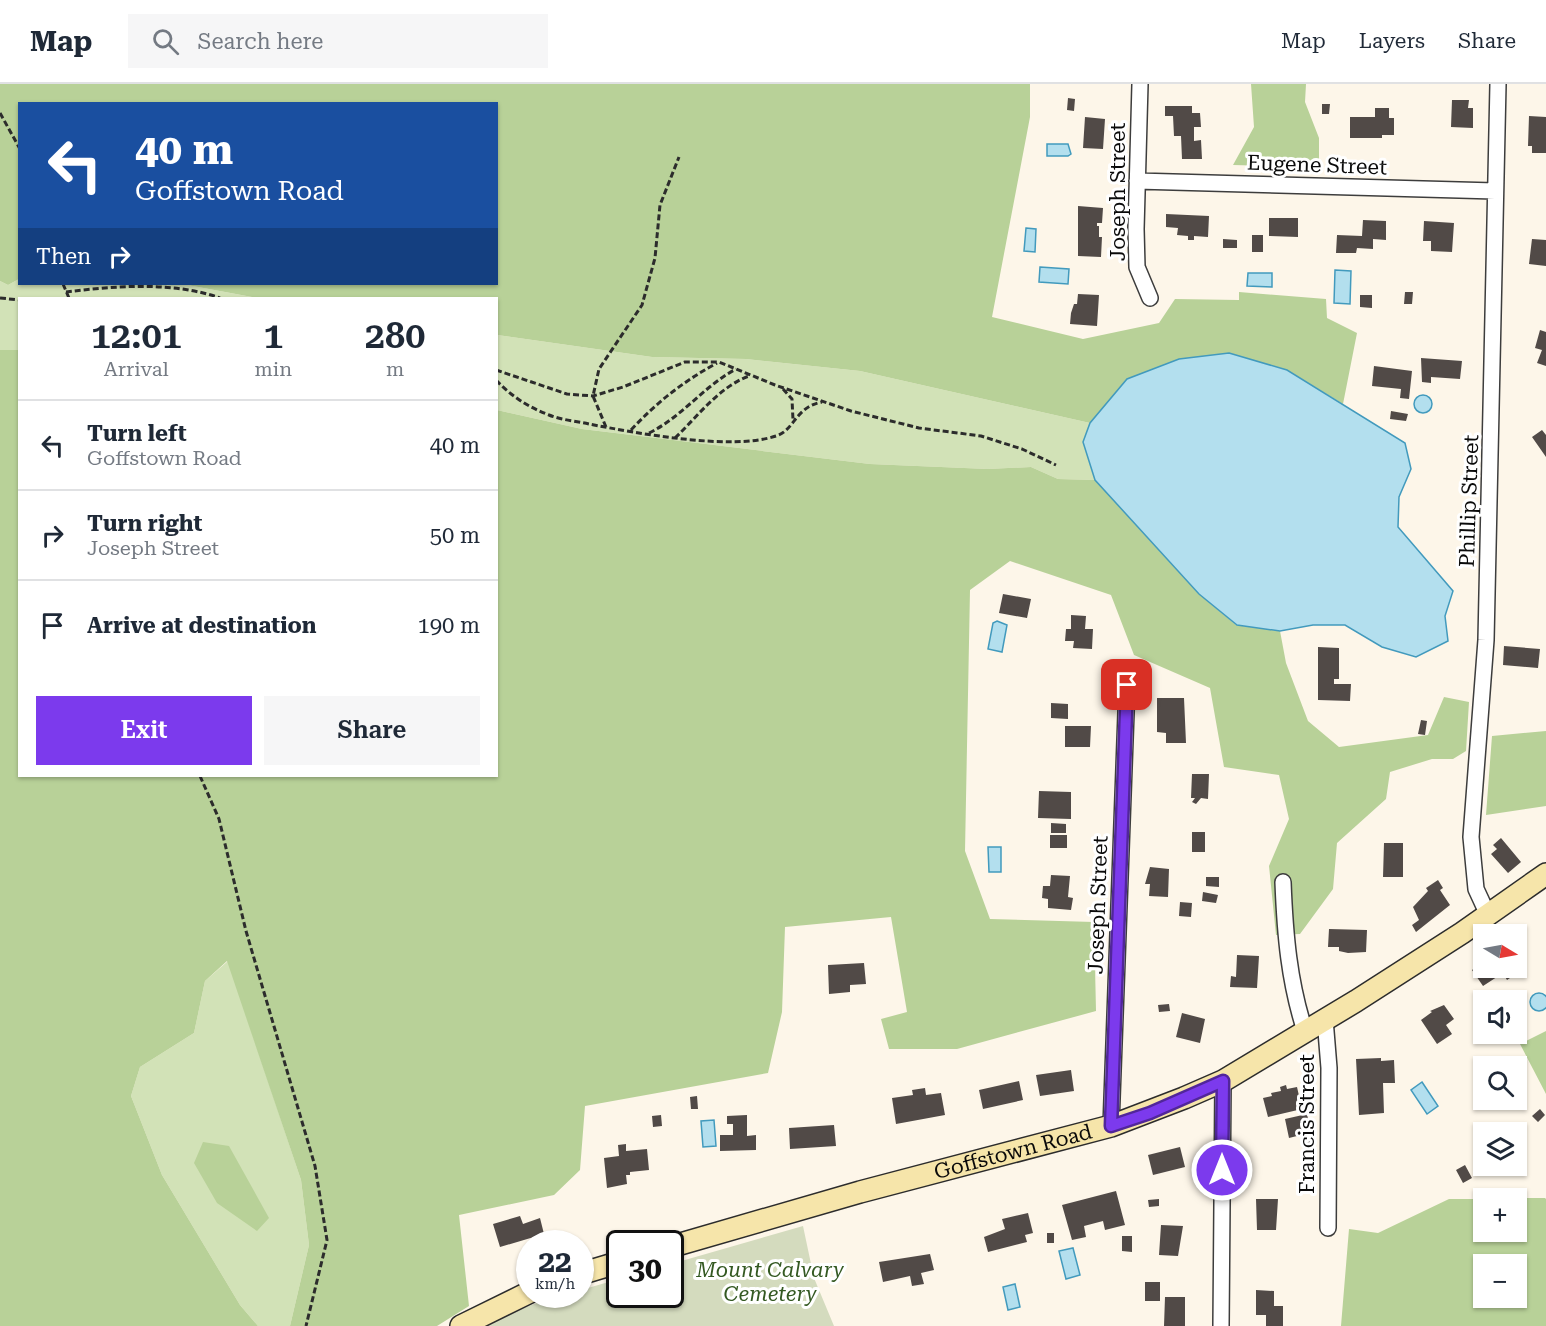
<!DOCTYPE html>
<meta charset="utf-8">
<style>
body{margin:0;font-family:"Roboto Serif",serif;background:#f6f6f7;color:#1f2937;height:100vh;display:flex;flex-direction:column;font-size:22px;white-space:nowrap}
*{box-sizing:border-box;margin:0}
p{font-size:20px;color:#747a83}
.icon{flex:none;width:33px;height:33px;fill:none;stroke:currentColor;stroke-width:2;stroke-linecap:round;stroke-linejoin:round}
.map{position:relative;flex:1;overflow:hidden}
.sheet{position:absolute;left:18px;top:213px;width:480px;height:480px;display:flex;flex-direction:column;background:#fff;border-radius:0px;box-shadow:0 2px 4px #0004}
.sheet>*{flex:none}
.guide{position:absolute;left:18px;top:18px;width:480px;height:183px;border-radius:0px;box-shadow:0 2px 4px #0004;background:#1a4fa0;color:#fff;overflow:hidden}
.needle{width:39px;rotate:100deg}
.controls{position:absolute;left:1473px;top:840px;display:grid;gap:12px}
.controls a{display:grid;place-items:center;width:54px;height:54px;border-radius:0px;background:#fff;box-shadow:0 2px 4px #0004;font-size:30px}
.speed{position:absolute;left:516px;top:1146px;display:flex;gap:12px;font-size:30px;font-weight:700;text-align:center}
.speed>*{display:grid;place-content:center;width:78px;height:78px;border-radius:50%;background:#fff;box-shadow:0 2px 4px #0004;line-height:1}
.speed small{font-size:15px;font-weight:400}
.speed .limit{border:3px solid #111;border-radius:9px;background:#fff;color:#111}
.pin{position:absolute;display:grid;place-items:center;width:51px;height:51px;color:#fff;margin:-26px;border-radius:12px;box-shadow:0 3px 9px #0006}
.me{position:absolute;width:66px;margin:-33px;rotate:0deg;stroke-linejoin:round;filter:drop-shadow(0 0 4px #0008)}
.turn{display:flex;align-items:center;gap:21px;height:126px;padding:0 18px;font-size:27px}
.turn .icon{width:78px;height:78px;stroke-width:2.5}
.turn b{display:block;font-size:42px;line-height:51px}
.then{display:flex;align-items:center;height:57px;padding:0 18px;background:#0003;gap:12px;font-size:22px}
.eta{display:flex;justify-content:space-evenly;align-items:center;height:102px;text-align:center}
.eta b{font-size:36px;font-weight:600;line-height:42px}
.button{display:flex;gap:12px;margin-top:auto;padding:12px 18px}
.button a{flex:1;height:69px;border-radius:0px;background:#7c3aed;color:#fff;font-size:24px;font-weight:600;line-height:69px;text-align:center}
.button a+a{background:#f6f6f7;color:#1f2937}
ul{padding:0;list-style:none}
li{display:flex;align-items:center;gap:18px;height:90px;padding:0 18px;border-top:2px solid #e0e1e3}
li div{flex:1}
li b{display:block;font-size:22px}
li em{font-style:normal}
header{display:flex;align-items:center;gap:36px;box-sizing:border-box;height:84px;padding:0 30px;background:#fff;border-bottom:2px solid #e0e1e3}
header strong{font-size:28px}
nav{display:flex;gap:33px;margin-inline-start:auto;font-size:21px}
.search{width:420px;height:54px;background:#f6f6f7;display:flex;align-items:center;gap:15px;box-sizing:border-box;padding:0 21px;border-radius:0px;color:#747a83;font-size:22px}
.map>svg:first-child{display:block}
.green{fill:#d2e2b7}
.forest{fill:#b8d198;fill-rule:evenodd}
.cemetery{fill:#d4dbbe}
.water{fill:#b3dfee;stroke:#429abd;stroke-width:1.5}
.building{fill:#514a47}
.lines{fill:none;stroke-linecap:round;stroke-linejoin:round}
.street-casing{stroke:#3d3d3d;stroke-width:18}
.secondary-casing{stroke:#2c2c2c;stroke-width:24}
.path{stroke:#2c2c2c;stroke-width:3;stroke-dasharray:6 3;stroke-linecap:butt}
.street{stroke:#fff;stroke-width:15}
.secondary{stroke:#f6e5aa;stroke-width:21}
.route-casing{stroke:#51269a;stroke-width:15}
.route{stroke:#7c3aed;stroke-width:10}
.labels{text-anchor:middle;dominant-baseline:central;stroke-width:6;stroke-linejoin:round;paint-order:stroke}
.street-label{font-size:21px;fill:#0a0a0a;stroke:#fff}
.park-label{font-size:21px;font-style:italic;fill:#345922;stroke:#fff}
</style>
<header>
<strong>Map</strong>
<div class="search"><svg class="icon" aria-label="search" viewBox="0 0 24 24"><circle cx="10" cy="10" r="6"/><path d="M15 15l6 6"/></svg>Search here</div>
<nav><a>Map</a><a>Layers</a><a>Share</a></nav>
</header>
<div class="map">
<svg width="1546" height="1242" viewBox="0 0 1546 1242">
<rect width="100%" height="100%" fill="#fdf6e9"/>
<path class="green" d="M19,195L20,200H182L258,214H20L19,266H0V197L8,201Z
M497,251L652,273L746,275L860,287L1090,339L1083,358L1095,396L1058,395L1031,383L988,385L870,380L582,345L497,326Z
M228,877L301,1096L309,1161L290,1242H258L240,1221L162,1091L131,1012L140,983L194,949L205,897Z"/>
<path class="forest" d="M0,0H1030V33L992,233L1083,255L1159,239L1175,215L1239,216V208L1326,215L1327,234L1357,249L1343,320L1287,286L1127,295L1090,339L860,287L746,275L652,273L497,251L496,214H258L182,200H496V20H20L19,195L8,201L0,197Z
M1251,0H1306L1305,18L1319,54V83L1233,81L1254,43Z
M0,266H20V692H496L497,326L582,345L870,380L988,385L1031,383L1058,395L1095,396L1199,510L1236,541L1280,547L1286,579L1308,637L1339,663L1428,651L1444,613L1469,618L1466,667L1453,675H1432L1390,688L1386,715L1337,759L1333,805L1300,850L1276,851L1269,782L1289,735L1279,691L1224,683L1210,604L1134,571L1111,511L1010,477L970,506L965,767L990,835L1094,838L1096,927L957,965H889L881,935L907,928L891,833L785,843L782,928L768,989L585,1022L580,1086L554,1111L459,1131L469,1222L437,1242H290L309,1161L301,1096L227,877L205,897L194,949L140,983L131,1012L162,1091L240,1221L258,1242H0Z
M1546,647V722L1486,731L1492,652Z
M1546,947V1010L1520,960Z
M203,1058L229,1062L269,1134L257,1147L217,1119L194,1079Z
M1509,1114H1545L1546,1115V1242H1341L1349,1145L1378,1149L1449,1115H1483L1484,1148H1516V1114ZM1484,1180H1516V1214H1484Z"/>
<path class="cemetery" d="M803,1142L814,1194L834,1242H486C515,1228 548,1210 580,1210L581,1206L619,1195L620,1210H670L671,1180Z"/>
<path class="water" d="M1047,60H1068L1071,70L1068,72H1047Z
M1026,144L1036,145L1035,168L1024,167Z
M1040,183L1069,185L1068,200L1039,198Z
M1335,186L1351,187L1350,220L1334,219Z
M1248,189H1272V203L1247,202Z
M1229,269L1287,286L1405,359L1411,385L1399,413L1398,443L1453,507L1445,532L1448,557L1416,573L1382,563L1345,541H1313L1280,547L1237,541L1199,510L1095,396L1083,358L1090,339L1127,295L1179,275Z
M1414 320a9 9 0 1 1 18 0a9 9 0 1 1-18 0Z
M997,537L1007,541L1002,568L988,565L993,539Z
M988,763H1001V788H989Z
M1530 918a9 9 0 1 1 18 0a9 9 0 1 1-18 0Z
M1422,998L1438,1022L1427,1030L1411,1006Z
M714,1036L716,1062L703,1063L701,1037Z
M1073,1164L1080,1191L1066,1195L1059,1167Z
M1015,1200L1020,1223L1008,1226L1003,1203Z"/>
<path class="building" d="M1068,14L1075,15L1074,27L1067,26Z
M1452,16H1469L1468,24H1473V44L1451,43Z
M1322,20H1330L1329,30H1322Z
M1165,22H1192V29H1200L1201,43H1194V57L1201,56L1202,75H1182L1181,52H1174L1173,32H1165Z
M1375,24H1389V34H1394V51H1382V54H1350V33H1375Z
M1529,32L1546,33V69H1532V62H1528Z
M1085,33L1105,35L1103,65L1083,64Z
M1078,122L1103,124L1102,139H1097V142H1099V153H1102L1101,173L1078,172Z
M1166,130L1209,132L1208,153L1194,152V156H1188V152L1177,151L1178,144L1166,143Z
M1269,134H1298V153L1269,152Z
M1363,136L1386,137V156L1373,155V165L1357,164L1356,169H1336L1337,151L1362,152Z
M1424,137L1454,139L1452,168L1431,167V157H1423Z
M1252,151H1263V168H1252Z
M1223,155L1237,156V164H1223Z
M1532,155L1546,156V182L1529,180Z
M1405,208H1413L1412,220H1404Z
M1078,210L1099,211L1097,242L1070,240L1071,229L1074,220H1077Z
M1360,211H1372V224L1360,223Z
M1540,246L1546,248V282L1537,279L1542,266L1535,264Z
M1421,274L1462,277L1460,295L1431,293V299L1422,298Z
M1374,282L1412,287L1409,315L1400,314L1401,305L1372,302Z
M1391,327L1408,330L1406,337L1390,335Z
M1542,346L1546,351V373L1532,353Z
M1003,510L1031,515L1027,534L999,529Z
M1071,531L1086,532L1085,545H1093L1092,565L1073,564L1074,557H1065L1066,545H1071Z
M1504,562L1540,565L1538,584L1503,581Z
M1318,563L1339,564V595H1334V600H1351L1350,617L1318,616Z
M1157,614H1184L1186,659H1166V649L1157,648Z
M1051,619L1068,620V635L1051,634Z
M1421,636L1427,637L1425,651L1418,650Z
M1065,642H1091L1090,663H1065Z
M1192,690H1209L1208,715L1201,714L1196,720L1192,718L1195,714H1191Z
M1039,707L1071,708V735L1038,734Z
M1051,739L1066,740V749H1051Z
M1192,748H1205V768H1192Z
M1050,751H1067V764H1050Z
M1501,754L1521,778L1508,789L1491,770L1497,765L1493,761Z
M1384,759H1403V793H1383Z
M1150,783L1169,785L1168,813L1149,812L1150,800H1145Z
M1051,791L1070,792L1068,813L1073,814L1071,826L1048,824V815L1042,814L1043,802H1050Z
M1206,793H1219V803L1206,802Z
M1438,796L1443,804L1440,806L1450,821L1416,848L1412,841L1419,836L1413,823L1428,807L1426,804Z
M1203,808L1218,811L1216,819L1202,817Z
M1180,818L1192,819L1191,833L1179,832Z
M1329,845L1367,846L1366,868L1348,869L1339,867V863H1328Z
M1237,871L1259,872L1257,904L1230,903L1231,892L1236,893Z
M1516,875L1523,885L1507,896L1503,889L1483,902L1472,886L1484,878V884H1516Z
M864,879L866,900L850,901V908L829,910L828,881Z
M1169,920L1170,927L1159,928L1158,921Z
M1444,921L1454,935L1446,941L1452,950L1437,960L1421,936L1432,928L1430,927Z
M1182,929L1205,935L1200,959L1176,953Z
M1381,974V977L1394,976L1395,999H1383L1384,1029L1359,1031L1356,975Z
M1071,986L1074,1007L1040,1012L1036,991Z
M1019,997L1023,1016L983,1025L979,1006Z
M1286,1001L1287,1005L1297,1003L1302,1025L1268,1033L1263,1014L1272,1012L1271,1009L1281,1007L1280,1003Z
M925,1004L926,1011L941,1009L945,1031L896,1040L892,1014L913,1011L912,1006Z
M697,1012L698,1025H691L690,1013Z
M1540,1025L1545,1031L1538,1038L1532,1032Z
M1307,1030L1313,1061L1304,1063L1301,1051L1289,1054L1285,1035Z
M661,1031L662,1042L653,1043L652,1032Z
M747,1031V1052L756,1051V1066L720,1067V1051H733V1040H727V1032Z
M834,1041L836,1062L790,1065L789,1044Z
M626,1060V1067L647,1065L649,1086L630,1088V1091H626L627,1100L607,1104L604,1074L619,1072L618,1061Z
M1180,1063L1185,1083L1153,1091L1148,1071Z
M1465,1081L1472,1094L1463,1099L1456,1086Z
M1116,1107L1125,1141L1105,1146L1103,1137L1084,1142L1086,1153L1072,1156L1062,1121Z
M1159,1115V1122L1149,1123L1148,1116Z
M1256,1115H1278L1276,1146H1257Z
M1028,1129L1033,1149L1025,1151L1027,1158L988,1168L984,1153L1005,1145L1002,1135Z
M520,1132L523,1140L540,1134L544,1150L500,1163L493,1140Z
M1161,1141L1183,1142L1178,1172L1159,1171Z
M1047,1149H1054V1159H1047Z
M1122,1152H1132V1168L1122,1167Z
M930,1170L934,1186L921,1189L924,1200L912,1202L910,1192L883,1198L879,1178Z
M1145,1198H1160V1217H1145Z
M1256,1206L1274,1207V1222H1283V1242H1266V1231H1256Z
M1165,1213H1185V1242H1164Z"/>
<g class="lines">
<g class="street-casing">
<path id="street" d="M1140,0L1136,145L1137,183L1150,214
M1137,97L1495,107
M1283,798C1285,850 1289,898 1305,947
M1488,831L1476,805L1471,753L1486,556L1498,0
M1325,935L1329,984L1328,1144
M1111,1042L1127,601
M1221,1242L1223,997"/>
</g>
<g class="secondary-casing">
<g id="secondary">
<path id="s1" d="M670,1163L860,1108L1111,1042L1184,1014L1223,997L1356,917L1462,849L1546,790"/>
<path d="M580,1190L620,1178"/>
<path d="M461,1242L530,1208"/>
</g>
</g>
<path class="path" d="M0,29L20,65
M63,200L69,214
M66,208C115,202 172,197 220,214
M0,214L20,216
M496,286L567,310L593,312L623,303L685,278H719L775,301L851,327L919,344L981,352L1022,365L1056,381
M496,296C511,312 528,323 549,331C561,336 576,337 589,340C636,349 731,367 776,352C795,346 795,323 822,318
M783,305L792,315L793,336
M606,343L593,312L599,285L642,221L655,174L660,121L679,73
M631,346C657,318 684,297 717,279
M649,349C682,333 704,302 736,285
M675,354C698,332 719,303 749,292
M200,692L219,735L246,847L315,1082L327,1156L306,1242"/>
<use href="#street" class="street"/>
<use href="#secondary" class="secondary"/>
</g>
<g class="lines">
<g class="route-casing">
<path id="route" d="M1127,601L1111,1042L1150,1029L1223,997L1222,1086"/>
</g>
<use href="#route" class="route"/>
</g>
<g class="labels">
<g class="street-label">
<text transform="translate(1317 81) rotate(2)">Eugene Street</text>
<text transform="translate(1118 108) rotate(-90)">Joseph Street</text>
<text transform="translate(1469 417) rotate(-88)">Phillip Street</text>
<text transform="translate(1098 821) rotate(-88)">Joseph Street</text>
<text transform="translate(1307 1040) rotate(-90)">Francis Street</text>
<text stroke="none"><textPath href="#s1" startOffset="356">Goffstown Road</textPath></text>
</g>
<g class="park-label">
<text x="770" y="1186">Mount Calvary<tspan x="770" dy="24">Cemetery</tspan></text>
</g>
</g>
</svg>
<div class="controls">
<a><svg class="needle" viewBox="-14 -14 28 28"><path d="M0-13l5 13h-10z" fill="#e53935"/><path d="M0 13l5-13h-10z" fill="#747a83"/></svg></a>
<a><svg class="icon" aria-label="sound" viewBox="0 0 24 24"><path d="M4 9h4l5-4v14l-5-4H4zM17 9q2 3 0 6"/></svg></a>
<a><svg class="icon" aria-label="search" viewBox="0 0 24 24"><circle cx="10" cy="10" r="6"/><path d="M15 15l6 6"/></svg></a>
<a><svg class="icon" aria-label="layers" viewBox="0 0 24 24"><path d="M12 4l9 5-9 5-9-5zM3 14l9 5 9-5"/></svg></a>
<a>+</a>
<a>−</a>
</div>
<div class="speed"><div>22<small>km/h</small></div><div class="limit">30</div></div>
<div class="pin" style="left:1127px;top:601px;background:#d93025"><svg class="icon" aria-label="arrive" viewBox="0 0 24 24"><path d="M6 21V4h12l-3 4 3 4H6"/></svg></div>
<svg class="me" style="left:1222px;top:1086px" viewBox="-20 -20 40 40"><circle r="17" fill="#7c3aed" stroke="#fff" stroke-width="3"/><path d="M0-11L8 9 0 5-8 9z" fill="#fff"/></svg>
<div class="guide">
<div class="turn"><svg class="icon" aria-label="left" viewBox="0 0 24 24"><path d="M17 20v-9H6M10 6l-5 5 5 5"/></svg><div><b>40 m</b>Goffstown Road</div></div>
<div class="then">Then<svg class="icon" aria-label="right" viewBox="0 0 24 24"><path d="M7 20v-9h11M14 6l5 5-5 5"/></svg></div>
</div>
<section class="sheet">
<div class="eta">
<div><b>12:01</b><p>Arrival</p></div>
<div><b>1</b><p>min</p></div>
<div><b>280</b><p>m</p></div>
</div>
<ul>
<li><svg class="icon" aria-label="left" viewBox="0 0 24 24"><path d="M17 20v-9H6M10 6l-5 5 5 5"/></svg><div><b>Turn left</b><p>Goffstown Road</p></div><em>40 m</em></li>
<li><svg class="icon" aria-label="right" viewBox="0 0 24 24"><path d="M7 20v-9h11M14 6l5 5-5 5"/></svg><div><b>Turn right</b><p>Joseph Street</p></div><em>50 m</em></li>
<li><svg class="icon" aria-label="arrive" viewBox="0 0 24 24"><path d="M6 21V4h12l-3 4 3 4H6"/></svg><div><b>Arrive at destination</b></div><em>190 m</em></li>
</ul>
<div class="button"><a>Exit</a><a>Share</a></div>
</section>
</div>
